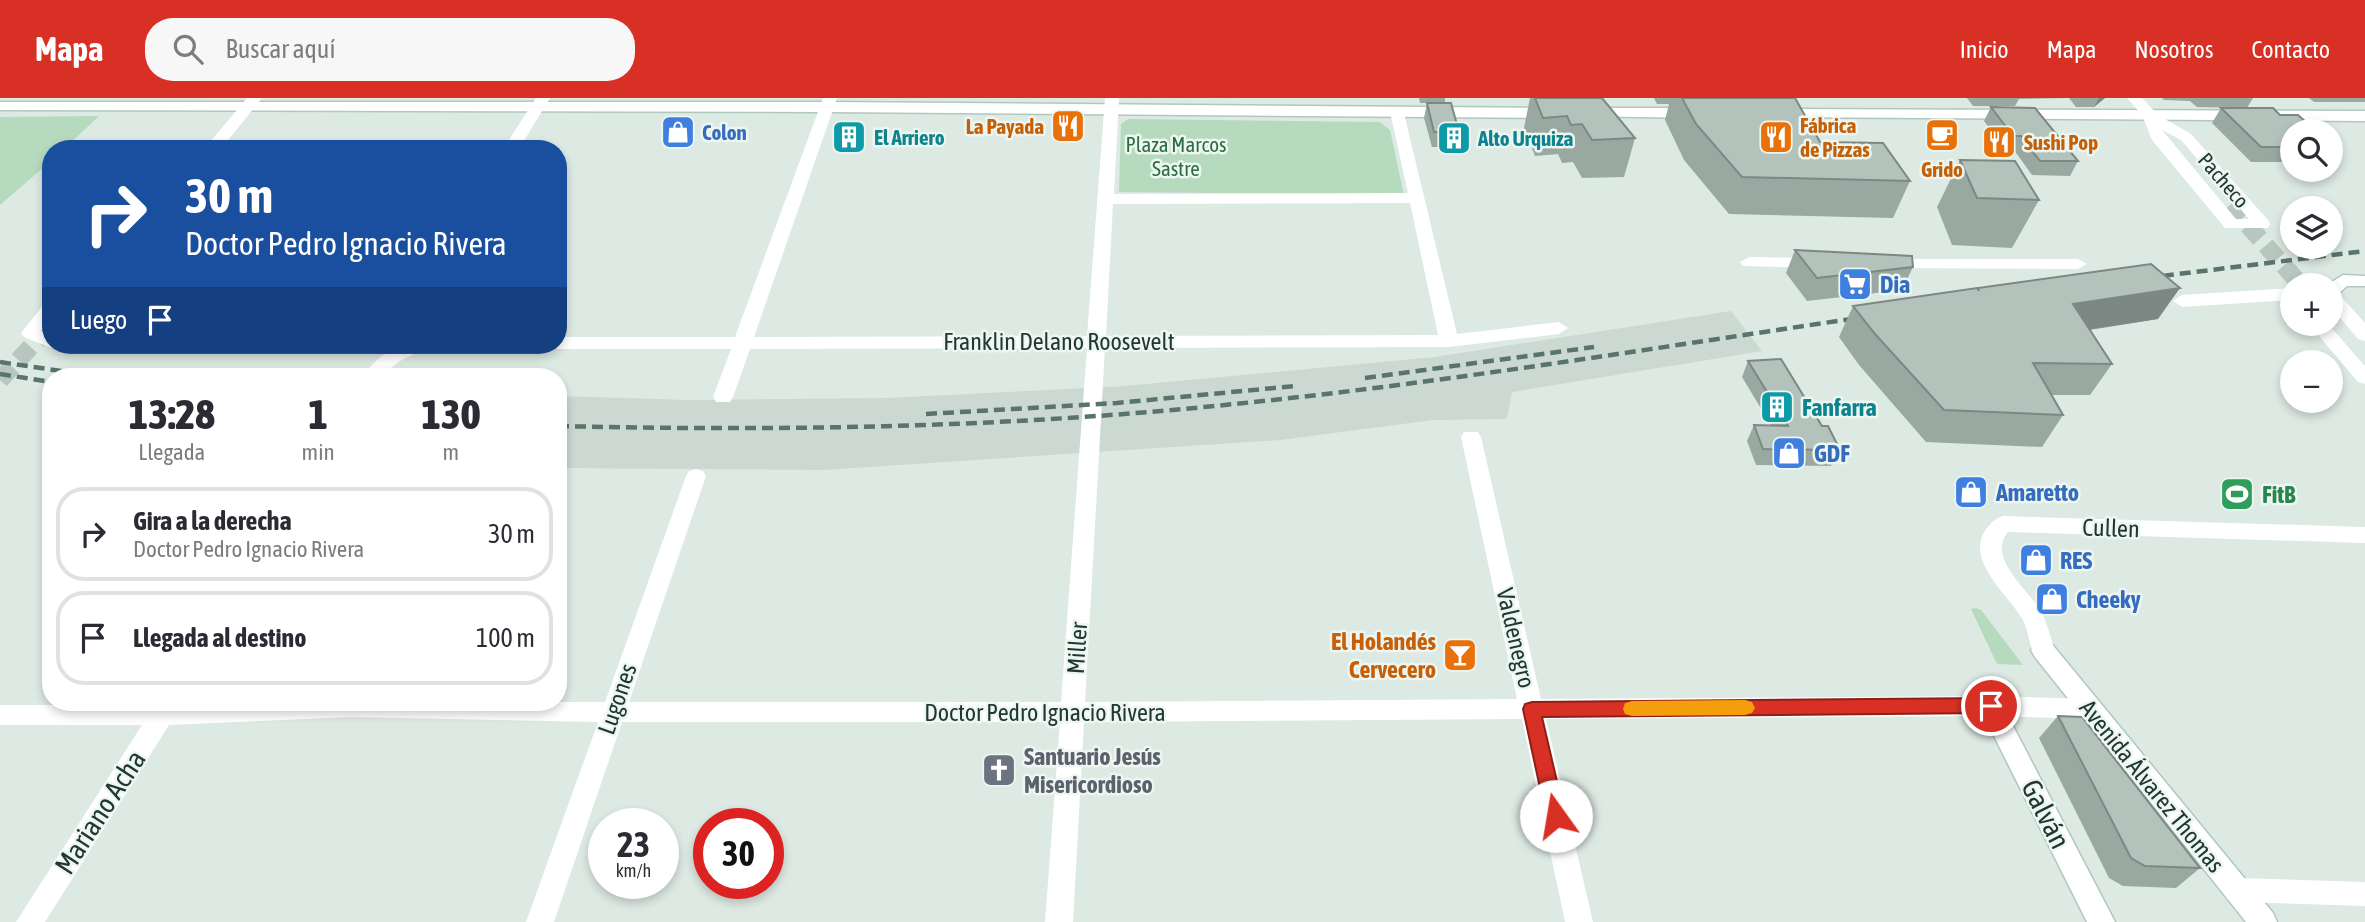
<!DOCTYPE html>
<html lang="es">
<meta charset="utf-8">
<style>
body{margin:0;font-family:"Asap Condensed",sans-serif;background:#f7f7f7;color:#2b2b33;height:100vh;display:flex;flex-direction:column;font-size:26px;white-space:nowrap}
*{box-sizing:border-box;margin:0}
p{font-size:23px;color:#7c7c81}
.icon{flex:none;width:38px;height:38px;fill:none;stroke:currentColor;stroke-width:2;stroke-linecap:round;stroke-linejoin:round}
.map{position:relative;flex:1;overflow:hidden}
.details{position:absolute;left:42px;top:270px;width:525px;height:343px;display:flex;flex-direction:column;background:#fff;border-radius:28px;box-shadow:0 4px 10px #0003}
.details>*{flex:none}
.guide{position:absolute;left:42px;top:42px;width:525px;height:214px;border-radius:28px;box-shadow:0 4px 10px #0003;background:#1a4fa0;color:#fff;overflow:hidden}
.tools{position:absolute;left:2280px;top:21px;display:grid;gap:14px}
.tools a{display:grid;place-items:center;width:63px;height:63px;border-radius:50%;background:#fff;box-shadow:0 4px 10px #0003;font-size:35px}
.speed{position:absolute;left:588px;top:710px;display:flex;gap:14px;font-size:35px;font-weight:700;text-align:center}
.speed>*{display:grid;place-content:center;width:91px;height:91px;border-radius:50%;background:#fff;box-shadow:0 4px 10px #0003;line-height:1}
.speed small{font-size:18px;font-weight:400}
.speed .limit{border:10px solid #d22;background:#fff;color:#111}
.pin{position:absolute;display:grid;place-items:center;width:60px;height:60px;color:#fff;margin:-30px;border:4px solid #fff;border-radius:50%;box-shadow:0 2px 7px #0007}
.me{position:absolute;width:77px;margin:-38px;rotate:347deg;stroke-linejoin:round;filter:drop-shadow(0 0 5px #0008)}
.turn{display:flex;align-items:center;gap:24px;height:147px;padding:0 28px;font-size:32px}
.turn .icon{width:91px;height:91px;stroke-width:2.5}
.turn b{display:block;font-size:49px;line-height:60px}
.then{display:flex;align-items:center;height:66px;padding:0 28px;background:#0003;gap:14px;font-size:26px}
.eta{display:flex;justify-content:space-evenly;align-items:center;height:119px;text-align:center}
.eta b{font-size:42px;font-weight:800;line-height:49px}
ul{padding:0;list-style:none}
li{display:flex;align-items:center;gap:21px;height:94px;margin:0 14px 10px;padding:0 14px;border:4px solid #e1e1e2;border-radius:28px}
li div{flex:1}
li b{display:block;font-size:26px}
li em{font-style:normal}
header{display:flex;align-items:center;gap:42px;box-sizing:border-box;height:98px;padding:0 35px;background:#d93025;color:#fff}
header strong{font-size:33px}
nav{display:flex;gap:38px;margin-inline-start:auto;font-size:24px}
.search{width:490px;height:63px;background:#f7f7f7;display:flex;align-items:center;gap:18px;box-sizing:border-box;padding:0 24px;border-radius:28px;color:#7c7c81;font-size:26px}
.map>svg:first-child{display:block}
.built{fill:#ccd8d2}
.green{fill:#b6dabe}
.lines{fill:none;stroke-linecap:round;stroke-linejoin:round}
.street-tunnel{stroke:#b7c6bf;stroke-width:18;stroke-dasharray:18 9;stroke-linecap:butt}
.secondary-casing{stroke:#b1c8be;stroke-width:3}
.street{fill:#fff;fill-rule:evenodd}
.secondary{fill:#fff;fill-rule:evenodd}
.rail{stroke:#59746b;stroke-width:4.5;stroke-dasharray:11 6;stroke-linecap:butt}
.wall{fill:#9aa8a2}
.shaded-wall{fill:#7d8884}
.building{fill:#b3c3bc;stroke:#7d8884;stroke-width:2}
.route{fill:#d93025;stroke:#8d1f18;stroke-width:2}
.slow{fill:#f59e0b}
.labels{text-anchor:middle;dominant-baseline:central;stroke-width:5;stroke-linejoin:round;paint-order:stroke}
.far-food-label{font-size:21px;font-weight:bold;fill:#c56008;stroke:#edf6f1;text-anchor:start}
.far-shop-label{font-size:21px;font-weight:bold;fill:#366cbe;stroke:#edf6f1;text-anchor:start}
.far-culture-label{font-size:21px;font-weight:bold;fill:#0d838f;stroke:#edf6f1;text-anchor:start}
.far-park-label{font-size:21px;fill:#2b6d41;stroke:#edf6f1}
.far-street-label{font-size:21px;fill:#203830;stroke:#edf6f1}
.shop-label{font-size:24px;font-weight:bold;fill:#366cbe;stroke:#edf6f1;text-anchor:start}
.street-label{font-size:24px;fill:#203830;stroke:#edf6f1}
.culture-label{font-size:24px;font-weight:bold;fill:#0d838f;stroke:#edf6f1;text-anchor:start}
.leisure-label{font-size:24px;font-weight:bold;fill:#27864d;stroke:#edf6f1;text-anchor:start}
.food-label{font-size:24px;font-weight:bold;fill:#c56008;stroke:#edf6f1;text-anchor:end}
.worship-label{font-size:24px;font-weight:bold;fill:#5b616d;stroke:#edf6f1;text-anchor:start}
.near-street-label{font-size:28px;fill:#203830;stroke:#edf6f1}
</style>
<header>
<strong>Mapa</strong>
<div class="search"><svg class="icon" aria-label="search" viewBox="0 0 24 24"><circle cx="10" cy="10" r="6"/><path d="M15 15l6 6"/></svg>Buscar aquí</div>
<nav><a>Inicio</a><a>Mapa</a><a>Nosotros</a><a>Contacto</a></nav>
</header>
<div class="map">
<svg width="2365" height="824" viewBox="0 0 2365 824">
<rect width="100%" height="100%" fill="#dde9e3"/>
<path class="built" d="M1731,213L1762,253L1512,294L1507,321L1433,322L1280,342L823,372L558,370V298L689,302L887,300L1125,288L1435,259Z"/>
<path class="green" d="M99,18L64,51H51V63L0,107V19Z
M1128,21L1380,24L1390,32L1404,97L1119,94L1121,26Z
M1976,510L1981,512L2023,567L1997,566L1971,511Z"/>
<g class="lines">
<path class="street-tunnel" d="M2230,107L2301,187
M0,282L51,227"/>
<g class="secondary-casing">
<path id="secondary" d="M0,4H827L1554,10L1562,15L1554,20L827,14L0,12Z
M1587,10H1694L1702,15L1694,20L1582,18L1579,15Z
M1776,11L2365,13V23L1771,19L1768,16Z
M2343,177L2365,178V188H2347L2337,197L2331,198V187H2327Z
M2043,543L2051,545L2273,815L2277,824H2246L2035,559L2031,552L2035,545Z
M1991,598L1999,601L2115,824H2087L1979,608L1983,601Z"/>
</g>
<path class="street" d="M247,0H262L221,51H204Z
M536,0H550L519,51H503Z
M823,0H837L754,239L1087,238L1105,0H1119L1114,96L1408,95L1390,14L1398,9L1403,11L1457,236L1559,224L1568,230L1559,236L1449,249L1105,250L1085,604L1517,601L1461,339L1464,334H1478L1481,339L1541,601L1991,598L2090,601L2098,604L2102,611L2098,618L2090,621L1991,618L1546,621L1593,824H1565L1522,621L1084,624L1073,824H1045L1060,624H622L554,824H526L598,624L351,619L169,627L45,824H16L142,627H0V607H155L157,604H176L178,606L238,604H605L686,378L689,373L696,371L703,373L706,378L629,604H1061L1087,250L750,251L733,299L730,304H716L713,299L731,251H558L550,247H558V239H735ZM1410,105L1438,237L1106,238L1113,106Z
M2127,0H2142L2158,17L2191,36L2268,122L2270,126L2268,130H2225L2152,42L2142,17ZM2162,32L2181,42L2249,121H2236Z
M1749,159L1817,160L1826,165L1817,170L1743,168L1740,164Z
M1885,161H2078L2087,166L2078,171L1879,170L1876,166L1879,162Z
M2292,190V202L2182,209L2173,203L2182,197Z
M2331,192L2337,194L2365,225V243L2358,241L2331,209Z
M51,203V221L41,233L51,237V247H58L51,250L24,239L21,235L45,205Z
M2309,226H2328L2365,268V286L2358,284Z
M400,247H426L424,251L398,264L381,278H361L380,259Z
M2003,418L2365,429V445L2008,434C1987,459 2026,490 2039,510C2047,523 2050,538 2055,552L2051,559L2043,561L2035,559C2029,547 2029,534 2023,522C2009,497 1964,463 1986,431C1991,425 1995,420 2003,418Z
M2236,780L2365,784V808L2236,804L2227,801L2223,792L2227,783Z"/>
<use href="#secondary" class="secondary"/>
<path class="rail" d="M2146,180L2365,153
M0,264L95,278
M0,276L51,284
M1365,280L1594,249
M926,316L1117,305L1295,288
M558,328C774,333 989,330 1204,309C1426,288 1645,251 1865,219"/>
</g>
<path class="wall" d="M1419,0H1445V5H1420Z
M1530,0H1602L1635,40L1624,79L1582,80L1573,64L1562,65L1558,56L1535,58L1524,30Z
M1654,0H1795L1820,44L1910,83L1893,120L1729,116L1684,62L1665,22L1669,6H1657Z
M1967,0H2067L2019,1L2015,8H1973Z
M2069,0H2105L2094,9H2076Z
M2162,0H2253L2247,10L2197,9L2190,3L2164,2Z
M2309,0H2365V4H2314Z
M1427,5L1459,34L1457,49H1432L1424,20Z
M1991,9L2078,63L2070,78L2032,77L2014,52H2006L1984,23Z
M2221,10L2280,17L2292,33V64H2251L2212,25Z
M1960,62L2039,102L2012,150L1952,147L1937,109Z
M1795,152L1913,169L1902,192L1807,203L1786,175Z
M1853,208L2158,221L2090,232L2112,266L2090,297H2051L2063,317L2042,349L1926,344L1859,267L1839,239Z
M1748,263L1822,328L1840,352L1831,368L1756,367L1747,343L1754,327H1771L1742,279Z
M2058,618L2200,770L2176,790L2123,788L2109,780L2039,640Z"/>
<path class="shaded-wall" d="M2099,0H2105L2094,9Z
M2180,190L2158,221L2053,237L2073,206Z"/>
<path class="building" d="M1535,0H1602L1635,40L1592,42L1582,26L1571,27L1567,18L1543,20Z
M1682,0H1795L1820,44L1883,45L1910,83L1742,79L1696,26Z
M1427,5H1451L1459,34H1434Z
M1991,9L2035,10L2078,63H2040L2021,38H2013Z
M2221,10H2273L2280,17H2298L2316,33H2292V49H2261Z
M1960,62L2015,63L2039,102L1977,100Z
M1795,152L1912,158L1913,169L1817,180Z
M2151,166L2180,190L2073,206L2112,266L2033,265L2063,317L1944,312L1875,236L1853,208L1977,190L1979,193L1978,190Z
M1781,261L1822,328H1828L1840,352L1763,351L1754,327L1788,328L1748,263Z
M2058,618L2082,619L2200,770L2145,768L2131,760Z"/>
<path class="route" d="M1991,600L1997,602L2000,608L1997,613L1991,615L1542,619L1565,718L1562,724L1556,726L1549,724L1546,718L1523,611L1525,606L1532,604Z"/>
<path class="slow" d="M1745,602L1752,604L1755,610L1752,615L1745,617L1632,618L1625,616L1623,611L1625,605L1632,603Z"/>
<defs>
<g id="restaurant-square" transform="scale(1.75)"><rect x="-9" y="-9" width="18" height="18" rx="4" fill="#e8710a" stroke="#edf6f1"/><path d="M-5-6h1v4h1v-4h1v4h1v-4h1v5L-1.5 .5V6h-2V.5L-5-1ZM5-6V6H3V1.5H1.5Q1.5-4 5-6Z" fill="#fff"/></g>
<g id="shop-square" transform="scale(1.75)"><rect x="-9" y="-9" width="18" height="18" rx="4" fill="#3f7fe0" stroke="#edf6f1"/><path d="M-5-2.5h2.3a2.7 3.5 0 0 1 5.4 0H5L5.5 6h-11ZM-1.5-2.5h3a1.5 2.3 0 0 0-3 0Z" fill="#fff"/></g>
<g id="cafe-square" transform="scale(1.75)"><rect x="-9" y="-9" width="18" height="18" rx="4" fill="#e8710a" stroke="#edf6f1"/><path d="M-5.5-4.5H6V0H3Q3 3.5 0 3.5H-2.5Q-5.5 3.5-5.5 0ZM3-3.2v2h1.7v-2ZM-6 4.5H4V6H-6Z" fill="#fff"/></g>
<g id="building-square" transform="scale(1.75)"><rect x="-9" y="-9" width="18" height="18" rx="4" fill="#0f9aa8" stroke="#edf6f1"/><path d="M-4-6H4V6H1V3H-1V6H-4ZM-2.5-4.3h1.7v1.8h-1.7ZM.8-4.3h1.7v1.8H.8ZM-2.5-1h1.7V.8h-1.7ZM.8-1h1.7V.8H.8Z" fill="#fff"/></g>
<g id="supermarket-square" transform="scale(1.75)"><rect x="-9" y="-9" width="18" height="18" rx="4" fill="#3f7fe0" stroke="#edf6f1"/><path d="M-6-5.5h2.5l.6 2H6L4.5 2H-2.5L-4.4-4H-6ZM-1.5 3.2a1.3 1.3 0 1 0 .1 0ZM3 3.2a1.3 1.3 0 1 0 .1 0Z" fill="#fff"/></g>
<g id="stadium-square" transform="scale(1.75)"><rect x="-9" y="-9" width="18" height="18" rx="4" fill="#2e9e5b" stroke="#edf6f1"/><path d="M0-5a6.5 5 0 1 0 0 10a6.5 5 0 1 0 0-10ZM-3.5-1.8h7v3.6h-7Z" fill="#fff"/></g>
<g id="bar-square" transform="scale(1.75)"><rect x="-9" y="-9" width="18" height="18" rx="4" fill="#e8710a" stroke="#edf6f1"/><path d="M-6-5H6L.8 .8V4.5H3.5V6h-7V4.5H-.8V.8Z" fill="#fff"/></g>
<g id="church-square" transform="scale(1.75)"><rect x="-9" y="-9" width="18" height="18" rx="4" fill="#6b7280" stroke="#edf6f1"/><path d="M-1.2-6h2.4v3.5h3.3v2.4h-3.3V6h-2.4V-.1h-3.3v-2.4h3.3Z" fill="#fff"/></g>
</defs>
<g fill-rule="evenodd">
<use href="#restaurant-square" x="1068" y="28"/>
<use href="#shop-square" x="678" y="34"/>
<use href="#cafe-square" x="1942" y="37"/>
<use href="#building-square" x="849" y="39"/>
<use href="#restaurant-square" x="1776" y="39"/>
<use href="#building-square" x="1454" y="40"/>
<use href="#restaurant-square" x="1999" y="44"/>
<use href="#supermarket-square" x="1855" y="186"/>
<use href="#building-square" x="1777" y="309"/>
<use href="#shop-square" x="1789" y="355"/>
<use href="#shop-square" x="1971" y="394"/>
<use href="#stadium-square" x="2237" y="396"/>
<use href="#shop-square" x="2036" y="462"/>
<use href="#shop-square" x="2052" y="501"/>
<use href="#bar-square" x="1460" y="557"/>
<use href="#church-square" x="999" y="672"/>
</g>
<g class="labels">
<g class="far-food-label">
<text x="1800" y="27">Fábrica<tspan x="1800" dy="24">de Pizzas</tspan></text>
<text x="1044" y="28" text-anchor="end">La Payada</text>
<text x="2024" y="44">Sushi Pop</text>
<text x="1942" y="71" text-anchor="middle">Grido</text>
</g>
<g class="far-shop-label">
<text x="702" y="34">Colon</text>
</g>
<g class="far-culture-label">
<text x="874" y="39">El Arriero</text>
<text x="1478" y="40">Alto Urquiza</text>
</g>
<g class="far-park-label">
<text x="1176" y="46">Plaza Marcos<tspan x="1176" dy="24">Sastre</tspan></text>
</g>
<g class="far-street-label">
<text transform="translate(2224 82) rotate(49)">Pacheco</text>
</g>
<g class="shop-label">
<text x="1880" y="186">Dia</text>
<text x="1814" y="355">GDF</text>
<text x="1996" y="394">Amaretto</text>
<text x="2060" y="462">RES</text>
<text x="2076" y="501">Cheeky</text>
</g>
<g class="street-label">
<text x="1059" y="243">Franklin Delano Roosevelt</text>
<text transform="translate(2111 430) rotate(2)">Cullen</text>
<text transform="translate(1516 540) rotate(77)">Valdenegro</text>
<text transform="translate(1077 550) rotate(-86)">Miller</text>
<text transform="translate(617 601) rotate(-71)">Lugones</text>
<text x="1045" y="614">Doctor Pedro Ignacio Rivera</text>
<text transform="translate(2152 688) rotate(51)">Avenida Álvarez Thomas</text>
</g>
<g class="culture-label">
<text x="1802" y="309">Fanfarra</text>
</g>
<g class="leisure-label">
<text x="2262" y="396">FitB</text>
</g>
<g class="food-label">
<text x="1436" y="543">El Holandés<tspan x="1436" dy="28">Cervecero</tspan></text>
</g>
<g class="worship-label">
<text x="1024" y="658">Santuario Jesús<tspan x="1024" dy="28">Misericordioso</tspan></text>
</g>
<g class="near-street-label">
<text transform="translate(100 714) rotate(-57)">Mariano Acha</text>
<text transform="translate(2046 716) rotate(63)">Galván</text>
</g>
</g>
</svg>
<div class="tools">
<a><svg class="icon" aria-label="search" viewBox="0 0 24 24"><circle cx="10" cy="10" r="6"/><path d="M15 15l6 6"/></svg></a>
<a><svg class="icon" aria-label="layers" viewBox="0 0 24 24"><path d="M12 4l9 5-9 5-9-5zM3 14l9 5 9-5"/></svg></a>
<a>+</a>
<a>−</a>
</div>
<div class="speed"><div>23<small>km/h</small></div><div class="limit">30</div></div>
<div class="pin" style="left:1991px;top:608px;background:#d93025"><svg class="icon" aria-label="arrive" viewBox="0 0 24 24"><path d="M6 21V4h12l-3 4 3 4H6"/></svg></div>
<svg class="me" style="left:1556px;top:718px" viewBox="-20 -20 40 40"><circle r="19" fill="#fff"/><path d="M0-13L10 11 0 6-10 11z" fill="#d93025"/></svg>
<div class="guide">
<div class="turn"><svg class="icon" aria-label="right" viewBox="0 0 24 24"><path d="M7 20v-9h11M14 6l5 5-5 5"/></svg><div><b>30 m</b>Doctor Pedro Ignacio Rivera</div></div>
<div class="then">Luego<svg class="icon" aria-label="arrive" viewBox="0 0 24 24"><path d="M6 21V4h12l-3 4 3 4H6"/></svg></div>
</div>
<section class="details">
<div class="eta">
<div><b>13:28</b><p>Llegada</p></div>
<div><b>1</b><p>min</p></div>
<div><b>130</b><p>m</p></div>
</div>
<ul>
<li><svg class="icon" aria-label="right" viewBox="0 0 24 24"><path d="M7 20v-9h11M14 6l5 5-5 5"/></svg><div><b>Gira a la derecha</b><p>Doctor Pedro Ignacio Rivera</p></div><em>30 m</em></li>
<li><svg class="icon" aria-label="arrive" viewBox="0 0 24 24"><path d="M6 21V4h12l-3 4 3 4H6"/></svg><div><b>Llegada al destino</b></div><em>100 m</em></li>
</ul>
</section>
</div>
